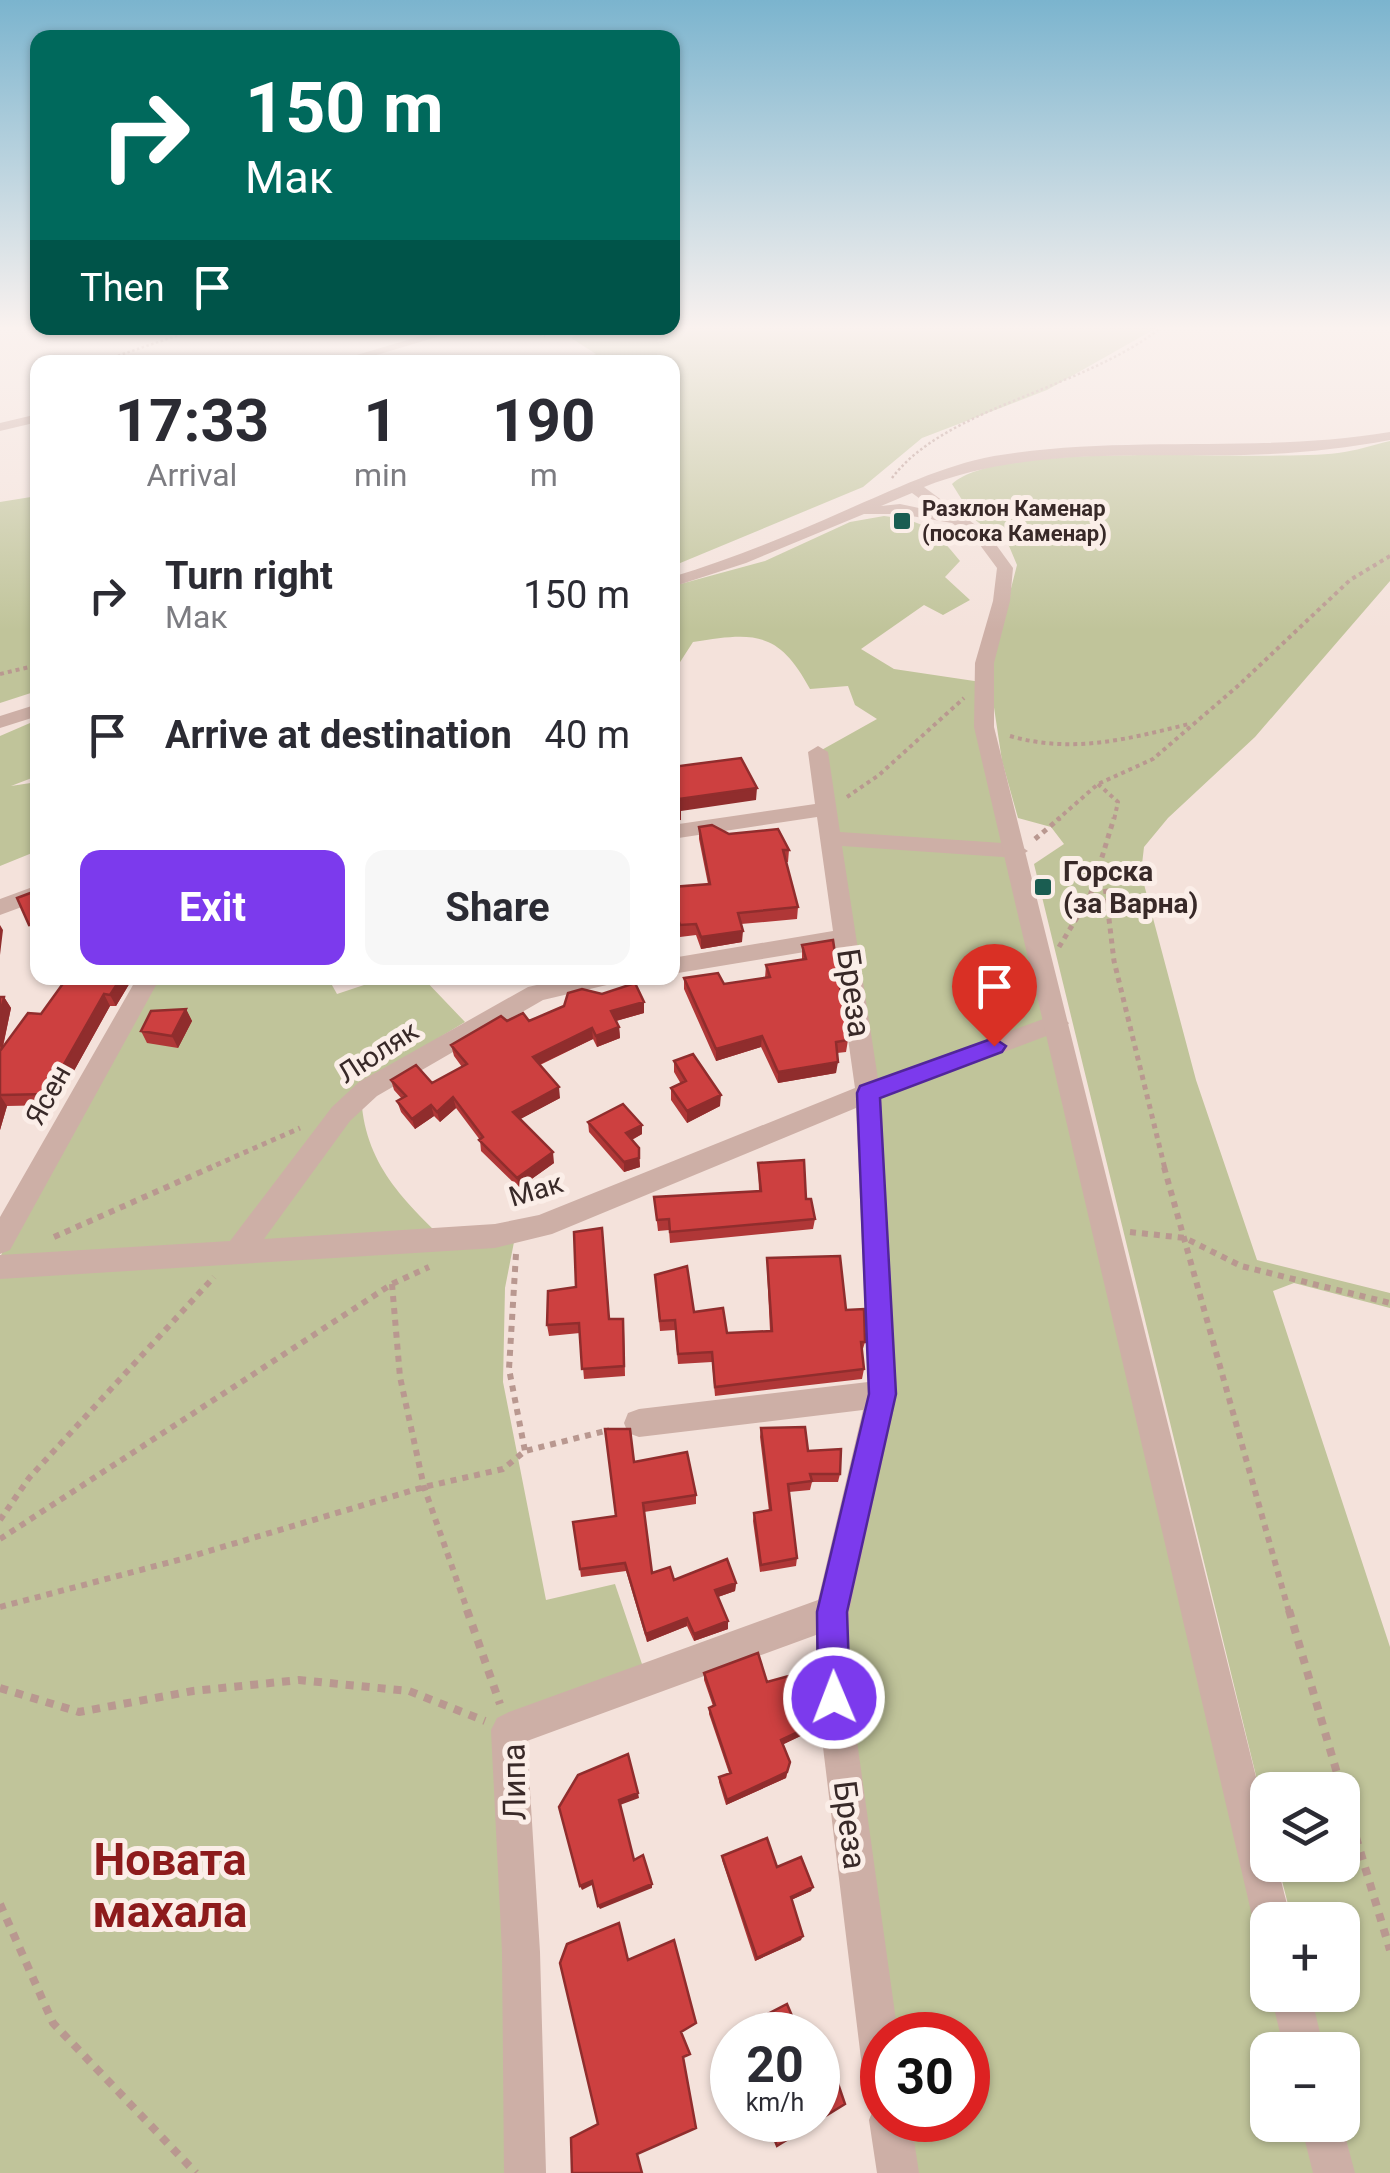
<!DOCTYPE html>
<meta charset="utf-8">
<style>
body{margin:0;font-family:Roboto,sans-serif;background:#f7f7f7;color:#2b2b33;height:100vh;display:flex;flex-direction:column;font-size:38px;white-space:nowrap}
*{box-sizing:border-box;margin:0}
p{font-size:32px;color:#7c7c81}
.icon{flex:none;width:55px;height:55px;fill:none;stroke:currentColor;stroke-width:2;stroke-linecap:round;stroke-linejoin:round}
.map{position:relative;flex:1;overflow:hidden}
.drawer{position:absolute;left:30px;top:355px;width:650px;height:630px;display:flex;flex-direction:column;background:#fff;border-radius:20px;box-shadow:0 2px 8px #0004}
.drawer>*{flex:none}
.hud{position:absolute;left:30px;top:30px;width:650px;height:305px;border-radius:20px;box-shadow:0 2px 8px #0004;background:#00695c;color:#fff;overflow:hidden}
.buttons{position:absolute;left:1250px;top:1772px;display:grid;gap:20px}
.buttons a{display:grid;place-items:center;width:110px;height:110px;border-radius:20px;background:#fff;box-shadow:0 2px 8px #0004;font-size:50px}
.speed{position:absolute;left:710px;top:2012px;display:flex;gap:20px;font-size:50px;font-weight:700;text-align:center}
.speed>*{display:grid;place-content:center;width:130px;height:130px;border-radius:50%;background:#fff;box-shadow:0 2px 8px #0004;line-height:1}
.speed small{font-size:25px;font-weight:400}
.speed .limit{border:15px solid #d22;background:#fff;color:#111}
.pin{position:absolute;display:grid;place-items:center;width:85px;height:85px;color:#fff;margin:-102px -42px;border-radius:50% 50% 50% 0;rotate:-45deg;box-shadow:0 0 10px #0007}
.pin .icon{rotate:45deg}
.me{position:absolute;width:110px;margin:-55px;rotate:359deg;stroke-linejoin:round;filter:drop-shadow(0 0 8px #0008)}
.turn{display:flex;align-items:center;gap:35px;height:210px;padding:0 50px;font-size:45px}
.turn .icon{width:130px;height:130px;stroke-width:2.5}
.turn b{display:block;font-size:70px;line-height:85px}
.then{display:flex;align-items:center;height:95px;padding:0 50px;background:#0003;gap:20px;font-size:38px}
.eta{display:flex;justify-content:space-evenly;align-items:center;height:170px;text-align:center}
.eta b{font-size:60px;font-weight:700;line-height:70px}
.action{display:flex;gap:20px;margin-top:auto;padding:20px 50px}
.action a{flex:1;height:115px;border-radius:20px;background:#7c3aed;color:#fff;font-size:40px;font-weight:700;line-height:115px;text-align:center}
.action a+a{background:#f7f7f7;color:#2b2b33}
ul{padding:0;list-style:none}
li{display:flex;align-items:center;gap:30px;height:140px;padding:0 50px}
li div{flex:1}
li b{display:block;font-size:38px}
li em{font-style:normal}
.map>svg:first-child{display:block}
.green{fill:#c0c49a}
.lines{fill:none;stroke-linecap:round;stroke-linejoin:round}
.path-far4{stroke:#b99890;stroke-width:2.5;stroke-dasharray:2.5 2.5;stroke-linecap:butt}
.path-far3{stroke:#b99890;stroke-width:4;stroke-dasharray:4 4;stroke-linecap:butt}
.path-far2{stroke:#b99890;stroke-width:5;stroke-dasharray:5 5;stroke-linecap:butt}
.path-far1{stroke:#b99890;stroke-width:6;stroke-dasharray:6 6;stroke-linecap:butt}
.path{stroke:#b99890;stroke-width:8;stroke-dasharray:8 8;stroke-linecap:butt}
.minor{fill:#cdafa6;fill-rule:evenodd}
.tertiary{fill:#cdafa6;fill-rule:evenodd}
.wall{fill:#b03737}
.shaded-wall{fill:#902d2d}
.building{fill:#cd4040;stroke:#902d2d;stroke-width:2.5}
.route{fill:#7c3aed;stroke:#51269a;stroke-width:2.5}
.poi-dot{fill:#1a5d51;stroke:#fbeee8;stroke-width:4}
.labels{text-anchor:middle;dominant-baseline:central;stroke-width:10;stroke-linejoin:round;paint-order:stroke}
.far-poi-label{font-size:22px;font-weight:bold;fill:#382928;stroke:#fbeee8;text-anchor:start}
.poi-label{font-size:28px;font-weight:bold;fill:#382928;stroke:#fbeee8;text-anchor:start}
.street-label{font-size:28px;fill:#382928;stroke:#fbeee8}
.near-street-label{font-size:32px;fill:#382928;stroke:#fbeee8}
.near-district-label{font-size:45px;font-weight:bold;fill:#8d1b1c;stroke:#fbeee8}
</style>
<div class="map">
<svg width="1390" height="2173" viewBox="0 0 1390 2173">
<rect width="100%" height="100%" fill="#f4e2db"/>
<path class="green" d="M1160,326L1047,390L922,438L863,487L673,566L672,362H574L596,354L571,338L587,328Z
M1390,441V581L1255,737L1168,818L1144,847L1141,873L1196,1080L1257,1260L1390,1293V1308L1294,1283L1273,1291L1390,1647V2173H1354L1342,2125V2050H1323L1310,1995H1342V1920H1292L1278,1865H1342V1790H1268L1267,1821L1034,864L1064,844L1051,827L1018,818L1002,761L989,674L1017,565L1009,546L974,519L952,484C1002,438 1260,463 1338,453C1355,451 1373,445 1390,441Z
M37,496V691L0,703V502Z
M884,516C926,521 934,529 960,561L945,577L970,600L943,615L924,605L861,649L894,669L981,682L1268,1920V1995H1291L1305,2050H1268V2125H1323L1334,2173H905L898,2120H968V2035H887L832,1612L883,1376L868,1093L818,752L877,719L855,705L848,686L810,689C779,631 755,632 693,642L673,673V586L765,561L850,522Z
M37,720V776L11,786L37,782V851L0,866V736Z
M166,978H328L337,994L385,978H423L465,1022L361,1085C360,1158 399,1197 449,1244L514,1242L505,1288L503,1382L546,1600L615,1584L644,1670L515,1720L514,2173H0V1257L152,982Z"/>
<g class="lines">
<path class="path-far4" d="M515,328L545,336
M99,362L200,328
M892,478C946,406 1086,389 1163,326"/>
<path class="path-far3" d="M0,674L38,665
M1010,736C1072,754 1128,739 1189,724
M1098,784L1118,802L1114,820
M847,797L879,775L964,698
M1057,820L1098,784L1153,759L1239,685L1350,580L1390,556"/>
<path class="path-far2" d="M1035,839L1060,818
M1103,869L1114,961L1165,1169
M1059,947L1090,896L1114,818
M207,1169L300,1128"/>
<path class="path-far1" d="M1164,1167L1289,1612
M1130,1232L1185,1238L1241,1266L1390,1303
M54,1237L212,1167
M516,1254L509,1369L525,1451
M392,1284L400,1377L424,1487L468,1612
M0,1520L29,1478L214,1277
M0,1539L392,1284L429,1267
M0,1607L182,1559L424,1487L503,1469L525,1451L609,1430"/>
<path class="path" d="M467,1610L500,1704
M1289,1610L1342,1790
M0,1688L79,1712L193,1691L299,1680L409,1691L485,1721
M1342,1791L1390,1950
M0,1904L53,2023L196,2173"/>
<path class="minor" d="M448,328H467L353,362H333Z
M38,414V422L0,431V423Z
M818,746L828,752L840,832L1017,844L1028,851L1017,858L842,846L878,1079L1057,1014L1069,1023L1065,1029L881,1098L897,1394L849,1612L851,1698L898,2035H882V2087L868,2081L862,2067L817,1698L816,1635L527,1741L540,1952L546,2173H504L502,1952L491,1730L497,1718L509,1712L818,1600L863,1410L639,1437L628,1433L624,1423L628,1413L639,1409L868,1382L856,1108L552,1234L495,1248L0,1279V1255L230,1241L332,1107L359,1082L528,987L567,978H615L611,984L543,1000L377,1096L350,1121L264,1239L495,1224L539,1215L855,1088L835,947L672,974V958L833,931L817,817L672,839V825L815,804L808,752Z
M38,885V901L0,915V899Z
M137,978H160L10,1250L0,1254V1217Z
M882,2102V2120H911L919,2173H877L869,2120L875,2105Z"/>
<path class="tertiary" d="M1390,432V440C1341,449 1294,454 1244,455C1136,457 1027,447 924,487L989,535L1013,568L1010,601L994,663V727L1268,1825V1865H1277L1291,1920H1268V1937L1258,1934L1253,1920L974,727L975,663L993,601L997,568L977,541L952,523L900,514H864L746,563L672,587V577C731,559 788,536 844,511C893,490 941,466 994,456C1125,434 1259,454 1390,432ZM912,493L938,512L900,504L881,506Z
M38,704V716L0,728V716Z
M1271,1995H1311L1324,2050H1284Z
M1301,2125L1342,2124L1355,2173H1313Z"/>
</g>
<path class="wall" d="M699,827L789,850L788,862H786L798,907L797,919L741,924L742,942L701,949L696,935L680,937L676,926L672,887L708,884L699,839Z
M802,945L848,1040L846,1052L837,1053L836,1073L778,1083L761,1047L716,1061L684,989V978L724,984L765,978L766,965L802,960Z
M131,981L116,1006H110L55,1105L7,1106L0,1130V997H4L11,1008L3,1047L41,1014Z
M644,1002V1013L616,1021L619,1027L620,1038L597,1047L593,1039L540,1065L560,1098L520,1119L554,1163L519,1188L481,1151L480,1140L456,1108L440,1122L434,1116L415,1129L401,1112L397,1101L402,1099L394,1090L391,1080L432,1083L462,1067L454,1056L451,1045L507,1021H529Z
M186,1009L192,1021L178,1048L147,1043L141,1031Z
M674,1061L720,1106L687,1123L671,1100V1088L681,1084L674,1072Z
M588,1122L642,1125V1134L632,1140L639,1148L640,1167L624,1172L589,1132Z
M758,1163L806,1199L815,1219L813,1229L670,1243L669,1230L658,1231L654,1197L759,1191Z
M767,1258L846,1310L865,1342L862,1352L864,1369L862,1379L715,1396L712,1362L678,1364L675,1330L660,1331L655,1275L694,1312L727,1333L770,1331L767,1269Z
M609,1319L624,1329L625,1376L584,1379L580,1333L549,1336L547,1325Z
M761,1428L808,1451L840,1474L838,1482H812L810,1490L789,1492L797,1558L796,1566L760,1572L753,1521L754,1513L769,1511L760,1437Z
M634,1462L696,1495V1504L644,1512L652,1573L674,1580L736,1583L735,1591L718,1597L728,1629L694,1641L687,1626L647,1642L626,1571L581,1577L580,1569L616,1516Z
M704,1673L767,1682L803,1691L801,1698L799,1699L807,1733L783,1744L790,1762L786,1778L726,1805L719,1782V1777L729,1773L709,1714V1708L713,1706L704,1680Z
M722,1856L777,1867L811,1891L791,1900L801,1940L755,1961L722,1860Z"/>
<path class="shaded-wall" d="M757,788L756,800L681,811V820L672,821V800Z
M672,914H676V926H672Z
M38,922V937L36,938L29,925Z
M0,925L3,930L0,955Z
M743,931L742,942L701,949V937Z
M121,978H129L131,981L116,1006L110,995Z
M351,978H374L354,984Z
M104,994L110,1006L55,1105L47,1094Z
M4,997L11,1008L2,1050L0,1046V1017Z
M644,1002V1013L612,1022L611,1011Z
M186,1009L192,1021L178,1048L172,1036Z
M619,1027L620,1038L597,1047L596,1036Z
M592,1028L593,1039L534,1067L533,1057Z
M762,1036L761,1047L716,1061V1049Z
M838,1062L836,1073L778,1083V1072Z
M559,1087L560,1098L515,1122L513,1112Z
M0,1095L7,1106L0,1130Z
M721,1095L720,1106L687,1123V1111Z
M453,1097L456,1108L440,1122L437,1112Z
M431,1105L434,1116L415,1129L412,1119Z
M642,1125V1134L627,1142L626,1133Z
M553,1152L554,1163L519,1188L517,1178Z
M639,1158L640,1167L624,1172V1162Z
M736,1583L735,1591L715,1598V1590Z
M687,1618V1626L647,1642L646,1634Z
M728,1621V1629L694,1641V1634Z
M809,1727L807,1733L780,1746L781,1740Z
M787,1772L786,1778L726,1805L727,1800Z
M638,1793L639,1798L620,1805L619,1800Z
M592,1881L594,1884L582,1890L580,1886Z
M652,1884V1888L600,1909L598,1906Z
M813,1887L811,1891L789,1901L791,1897Z
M803,1936L801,1940L755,1961L757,1958Z"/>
<path class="building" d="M741,758L757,788L672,800V767Z
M712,825L729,834L778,829L789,850H783L798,907L738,913L743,931L701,937L696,924L680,925L676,914H672V887L710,884L699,827Z
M38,880V922L29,925L17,898L33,892L35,881Z
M833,940L848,1040L836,1042L838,1062L778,1072L762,1036L716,1049L684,978L718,973L724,984L770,977L766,965L806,959L802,945Z
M67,978H121L110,995L104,994L47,1094L0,1095V1051L28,1013L41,1014Z
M635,983L644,1002L611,1011L619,1027L596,1036L592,1028L533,1057L559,1087L513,1112L553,1152L517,1178L479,1140L483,1137L453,1097L437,1112L431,1105L412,1119L397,1101L406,1096L391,1080L416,1065L432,1083L467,1064L451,1045L501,1016L507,1021L523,1013L529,1021L564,1006L568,993L582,989L602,994Z
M0,997H4L0,1017Z
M186,1009L172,1036L141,1031L151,1011Z
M693,1054L721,1095L687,1111L671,1088L686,1081L674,1061Z
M623,1104L642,1125L626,1133L639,1148V1158L624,1162L588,1122Z
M804,1160L806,1199H811L815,1219L670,1232L669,1219L657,1220L654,1197L761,1191L758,1163Z
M602,1228L609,1319H623L624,1366L582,1369L579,1323L547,1325L548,1291L576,1287L574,1232Z
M840,1256L846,1310L864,1309L865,1342H861L864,1369L715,1387L712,1352L678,1354L675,1320L660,1321L655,1275L687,1266L694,1312L723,1308L727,1333L772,1331L767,1258Z
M805,1427L808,1451L841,1449L840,1474H810L812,1481L788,1484L797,1558L761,1565L754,1513L771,1510L761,1428Z
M605,1429H630L634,1462L687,1452L696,1495L643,1503L652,1573L670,1567L674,1580L727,1559L736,1583L715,1590L728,1621L694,1634L687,1618L646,1634L625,1563L580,1569L573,1522L616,1516Z
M758,1653L767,1682L796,1674L803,1691L797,1694L809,1727L781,1740L790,1762L787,1772L727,1800L719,1777L731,1773L709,1708L715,1705L704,1673Z
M628,1754L638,1793L619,1800L634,1860L643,1855L652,1884L598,1906L592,1881L580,1886L559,1807L578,1775Z
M767,1838L777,1867L801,1857L813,1887L791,1897L803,1936L757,1958L722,1856Z
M619,1923L628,1960L674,1940L696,2023L681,2032L690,2054L683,2057L696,2128L637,2154L642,2173H572L571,2138L598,2124L560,1963L567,1944Z
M787,2004L800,2035H735L733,2032Z
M833,2069L845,2104L777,2146L767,2120H818V2076Z"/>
<linearGradient id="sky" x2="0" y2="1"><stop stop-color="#7bb4ce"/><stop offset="0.52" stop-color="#faf2ef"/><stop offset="1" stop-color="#faf2ef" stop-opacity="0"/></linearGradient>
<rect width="1390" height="630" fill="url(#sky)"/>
<path class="route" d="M994,1038L1006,1046L1002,1052L880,1098L896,1394L847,1612L850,1698L845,1709L834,1714L823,1709L818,1698L817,1612L869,1394L857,1093L860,1086Z"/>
<g class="poi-dot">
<rect x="892" y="511" width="20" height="20" rx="5"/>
<rect x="1033" y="877" width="20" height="20" rx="5"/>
</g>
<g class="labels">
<g class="far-poi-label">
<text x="922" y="508">Разклон Каменар<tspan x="922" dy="25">(посока Каменар)</tspan></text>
</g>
<g class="poi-label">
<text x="1063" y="871">Горска<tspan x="1063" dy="32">(за Варна)</tspan></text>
</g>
<g class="street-label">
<text transform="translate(378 1052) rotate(-33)">Люляк</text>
<text transform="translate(48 1095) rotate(-61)">Ясен</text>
<text transform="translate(536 1190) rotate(-17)">Мак</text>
</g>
<g class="near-street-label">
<text transform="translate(854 993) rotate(82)">Бреза</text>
<text transform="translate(514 1782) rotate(-91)">Липа</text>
<text transform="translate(850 1825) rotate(83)">Бреза</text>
</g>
<g class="near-district-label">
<text x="170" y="1859">Новата<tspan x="170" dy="52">махала</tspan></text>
</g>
</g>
</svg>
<div class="buttons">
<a><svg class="icon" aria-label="layers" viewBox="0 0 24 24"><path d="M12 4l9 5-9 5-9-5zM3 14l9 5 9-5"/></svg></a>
<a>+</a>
<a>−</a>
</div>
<div class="speed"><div>20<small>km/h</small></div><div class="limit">30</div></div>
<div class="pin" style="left:994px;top:1046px;background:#d93025"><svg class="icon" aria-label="arrive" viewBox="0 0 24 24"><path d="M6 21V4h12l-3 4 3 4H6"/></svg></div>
<svg class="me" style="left:834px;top:1698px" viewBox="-20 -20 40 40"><circle r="17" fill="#7c3aed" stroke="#fff" stroke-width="3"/><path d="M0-11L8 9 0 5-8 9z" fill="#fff"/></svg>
<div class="hud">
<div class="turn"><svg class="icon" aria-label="right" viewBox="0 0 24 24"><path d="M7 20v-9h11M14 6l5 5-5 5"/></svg><div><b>150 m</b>Мак</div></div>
<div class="then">Then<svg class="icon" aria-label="arrive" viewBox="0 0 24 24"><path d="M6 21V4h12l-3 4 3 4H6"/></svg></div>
</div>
<section class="drawer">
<div class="eta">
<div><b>17:33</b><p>Arrival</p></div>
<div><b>1</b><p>min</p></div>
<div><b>190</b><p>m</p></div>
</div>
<ul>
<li><svg class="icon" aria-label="right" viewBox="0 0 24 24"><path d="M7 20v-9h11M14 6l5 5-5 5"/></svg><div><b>Turn right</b><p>Мак</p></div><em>150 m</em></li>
<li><svg class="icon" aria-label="arrive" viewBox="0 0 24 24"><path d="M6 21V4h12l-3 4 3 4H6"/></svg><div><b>Arrive at destination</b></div><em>40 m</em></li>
</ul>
<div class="action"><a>Exit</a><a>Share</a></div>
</section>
</div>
